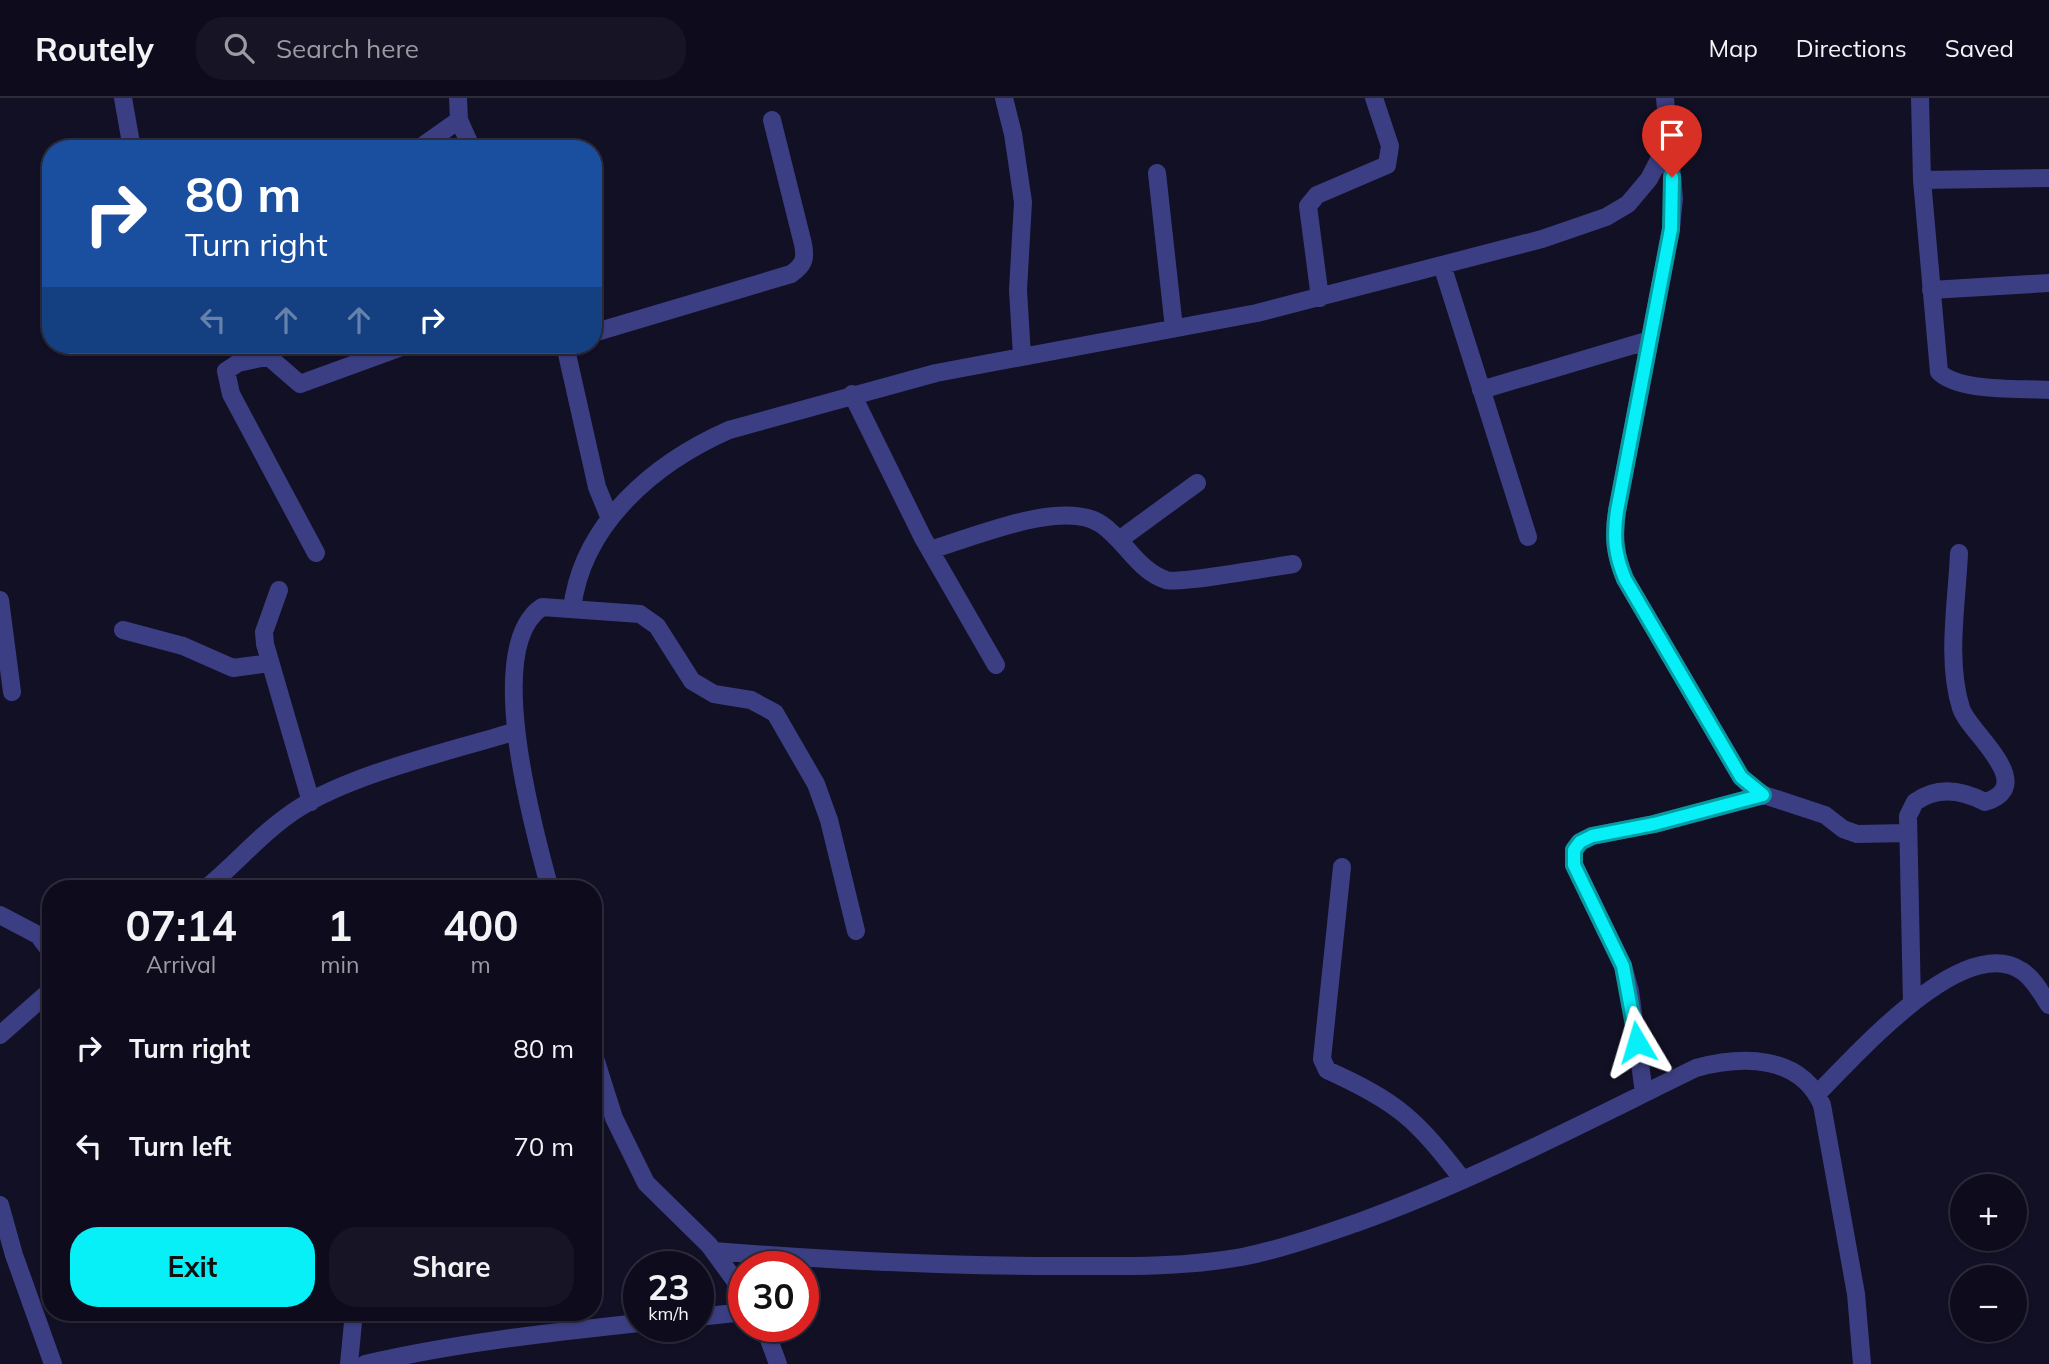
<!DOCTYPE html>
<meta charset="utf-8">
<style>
body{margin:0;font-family:Mulish,sans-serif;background:#171525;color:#f1f3f6;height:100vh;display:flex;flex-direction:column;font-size:26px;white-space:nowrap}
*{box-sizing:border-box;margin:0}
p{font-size:23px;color:#9b9ba3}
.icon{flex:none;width:38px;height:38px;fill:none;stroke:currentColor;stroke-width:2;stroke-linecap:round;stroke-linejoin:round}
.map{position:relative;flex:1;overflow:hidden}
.drawer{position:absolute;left:42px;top:782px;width:560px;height:441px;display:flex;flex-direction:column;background:#0e0c1c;border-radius:28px;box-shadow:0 2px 5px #0004,0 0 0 2px #2e2c3b}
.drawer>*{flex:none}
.guide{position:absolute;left:42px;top:42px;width:560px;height:214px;border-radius:28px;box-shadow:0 2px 5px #0004,0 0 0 2px #2e2c3b;background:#1a4fa0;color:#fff;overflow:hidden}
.buttons{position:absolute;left:1950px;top:1076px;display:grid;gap:14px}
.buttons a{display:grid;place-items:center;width:77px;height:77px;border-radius:50%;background:#0e0c1c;box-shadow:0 2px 5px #0004,0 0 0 2px #2e2c3b;font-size:35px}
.speed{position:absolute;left:623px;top:1153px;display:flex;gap:14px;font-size:35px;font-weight:700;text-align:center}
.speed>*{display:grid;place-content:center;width:91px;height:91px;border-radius:50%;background:#0e0c1c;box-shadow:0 2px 5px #0004,0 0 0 2px #2e2c3b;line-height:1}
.speed small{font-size:18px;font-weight:400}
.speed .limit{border:10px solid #d22;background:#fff;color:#111}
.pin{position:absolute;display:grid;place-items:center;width:60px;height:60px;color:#fff;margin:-72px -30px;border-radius:50% 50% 50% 0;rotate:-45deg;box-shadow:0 0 7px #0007}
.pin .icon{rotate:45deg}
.me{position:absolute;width:77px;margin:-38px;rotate:353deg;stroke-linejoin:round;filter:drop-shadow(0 0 5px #0008)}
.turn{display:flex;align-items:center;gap:24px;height:147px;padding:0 28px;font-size:32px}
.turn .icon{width:91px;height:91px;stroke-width:2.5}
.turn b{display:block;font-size:49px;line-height:60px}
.lanes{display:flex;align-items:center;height:66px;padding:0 28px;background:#0003;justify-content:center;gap:35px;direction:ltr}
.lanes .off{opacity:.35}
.eta{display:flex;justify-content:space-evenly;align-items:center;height:119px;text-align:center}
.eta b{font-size:42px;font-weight:700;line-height:49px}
.cta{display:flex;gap:14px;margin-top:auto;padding:14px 28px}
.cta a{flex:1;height:80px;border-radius:28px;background:#07f0f8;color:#111;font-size:28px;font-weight:700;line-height:80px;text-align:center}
.cta a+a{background:#171525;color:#f1f3f6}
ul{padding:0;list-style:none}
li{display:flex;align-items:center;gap:21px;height:98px;padding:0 28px}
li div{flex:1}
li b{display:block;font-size:26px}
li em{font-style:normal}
header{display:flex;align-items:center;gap:42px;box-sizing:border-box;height:98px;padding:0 35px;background:#0e0c1c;border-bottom:2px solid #2e2c3b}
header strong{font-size:33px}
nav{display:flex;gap:38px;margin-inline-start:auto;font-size:24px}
.search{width:490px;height:63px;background:#171525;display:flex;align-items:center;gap:18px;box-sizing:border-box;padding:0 24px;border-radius:28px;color:#9b9ba3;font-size:26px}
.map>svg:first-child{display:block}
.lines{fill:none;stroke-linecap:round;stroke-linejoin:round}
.street{stroke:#3c3e83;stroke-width:18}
.route-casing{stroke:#059ca1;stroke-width:18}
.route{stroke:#07f0f8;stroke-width:12}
</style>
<header>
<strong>Routely</strong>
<div class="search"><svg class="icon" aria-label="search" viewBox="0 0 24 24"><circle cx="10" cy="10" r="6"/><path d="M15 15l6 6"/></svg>Search here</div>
<nav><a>Map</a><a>Directions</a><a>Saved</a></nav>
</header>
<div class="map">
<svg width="2049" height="1266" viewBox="0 0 2049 1266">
<rect width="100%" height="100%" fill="#121025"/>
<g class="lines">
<path class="street" d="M123,0L132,51
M458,0L459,22L472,51
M1004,0L1013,36L1023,104L1018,192L1022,258
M1665,0L1674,100L1671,131L1617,413C1613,439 1615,457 1625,481L1741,679L1751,689L1764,697L1825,717L1843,731L1857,736L1907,735
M1920,0L1922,82L1939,274C1959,294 2020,290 2049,292
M418,51L459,22
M1157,75L1174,230
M1922,82L2049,80
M1442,167L1528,439
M1931,192L2049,185
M1320,200L1308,108L1317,97L1387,67L1390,48L1374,0
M593,235L791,176C804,167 806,161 803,146L772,22
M255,247L300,286L407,247
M565,247L597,389L610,421
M270,258L238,265L226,273L231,296L316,455
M1481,292L1650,242
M852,296L923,440L996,567
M1119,442L1197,385
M930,452C972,440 1063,400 1101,426C1125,442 1137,472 1166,482C1178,486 1273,469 1293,466
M279,492L264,534L265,546L311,704
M0,502L12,594
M572,511C582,426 654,365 729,332L936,275L1257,215L1542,141L1606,119L1628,106L1649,81L1668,44
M123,532L183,548L233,570L269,565
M1342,769L1322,961L1327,972C1398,1004 1416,1021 1463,1082
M205,791C237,765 264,732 299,710C354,675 452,653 516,633
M550,791C534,733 482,549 542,509L640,516L657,528L692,583L714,596L751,602L775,615L816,686L829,722L856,833
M0,817L38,837L51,854
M1912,905L1908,718L1915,704C1937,688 1962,692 1985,704C2040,687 1968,634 1961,610C1946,562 1957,505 1959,455
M0,937L51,892
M593,954L614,1020L646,1085L709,1147L744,1195
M1644,995L1630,893L1623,868L1574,767V752L1580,744L1592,738L1654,726L1764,697
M1817,996C1855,959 1963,833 2022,873C2034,881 2041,895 2049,907
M0,1107L14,1157L53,1266
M714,1153C827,1162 939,1168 1052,1168C1115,1168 1180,1170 1242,1159C1282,1151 1321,1137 1359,1124C1475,1082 1585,1024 1696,970C1741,958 1800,956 1822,1007L1856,1196L1862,1266
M698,1219L744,1214
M764,1228L778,1266
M349,1266L354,1214
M365,1266C455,1245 547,1235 639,1225"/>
</g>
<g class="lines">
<g class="route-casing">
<path id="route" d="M1637,944L1623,868L1574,767V752L1580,744L1592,738L1654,726L1763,697L1741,679L1625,481C1615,457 1613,439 1617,413L1671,131L1672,79"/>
</g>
<use href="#route" class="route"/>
</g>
</svg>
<div class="buttons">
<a>+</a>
<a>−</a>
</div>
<div class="speed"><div>23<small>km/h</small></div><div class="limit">30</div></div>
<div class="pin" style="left:1672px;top:79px;background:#d93025"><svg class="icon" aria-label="arrive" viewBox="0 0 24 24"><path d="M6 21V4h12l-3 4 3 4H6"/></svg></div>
<svg class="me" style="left:1637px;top:944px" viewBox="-20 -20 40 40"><path d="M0-17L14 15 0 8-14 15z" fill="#07f0f8" stroke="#fff" stroke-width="4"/></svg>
<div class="guide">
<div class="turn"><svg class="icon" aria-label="right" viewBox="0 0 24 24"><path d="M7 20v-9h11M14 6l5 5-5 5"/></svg><div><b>80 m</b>Turn right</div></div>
<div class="lanes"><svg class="icon off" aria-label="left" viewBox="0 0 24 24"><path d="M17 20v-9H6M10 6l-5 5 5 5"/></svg><svg class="icon off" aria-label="ahead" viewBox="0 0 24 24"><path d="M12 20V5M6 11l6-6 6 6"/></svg><svg class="icon off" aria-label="ahead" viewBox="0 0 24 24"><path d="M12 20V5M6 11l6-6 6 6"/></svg><svg class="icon" aria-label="right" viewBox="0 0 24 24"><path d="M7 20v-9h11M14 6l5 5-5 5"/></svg></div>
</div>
<section class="drawer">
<div class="eta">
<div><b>07:14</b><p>Arrival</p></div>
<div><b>1</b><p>min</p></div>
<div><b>400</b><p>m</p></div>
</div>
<ul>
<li><svg class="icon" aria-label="right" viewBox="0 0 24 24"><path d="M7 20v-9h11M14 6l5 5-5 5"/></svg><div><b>Turn right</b></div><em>80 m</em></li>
<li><svg class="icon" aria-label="left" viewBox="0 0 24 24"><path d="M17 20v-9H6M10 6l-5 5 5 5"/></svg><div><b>Turn left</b></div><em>70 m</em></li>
</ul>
<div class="cta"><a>Exit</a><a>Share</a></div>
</section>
</div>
